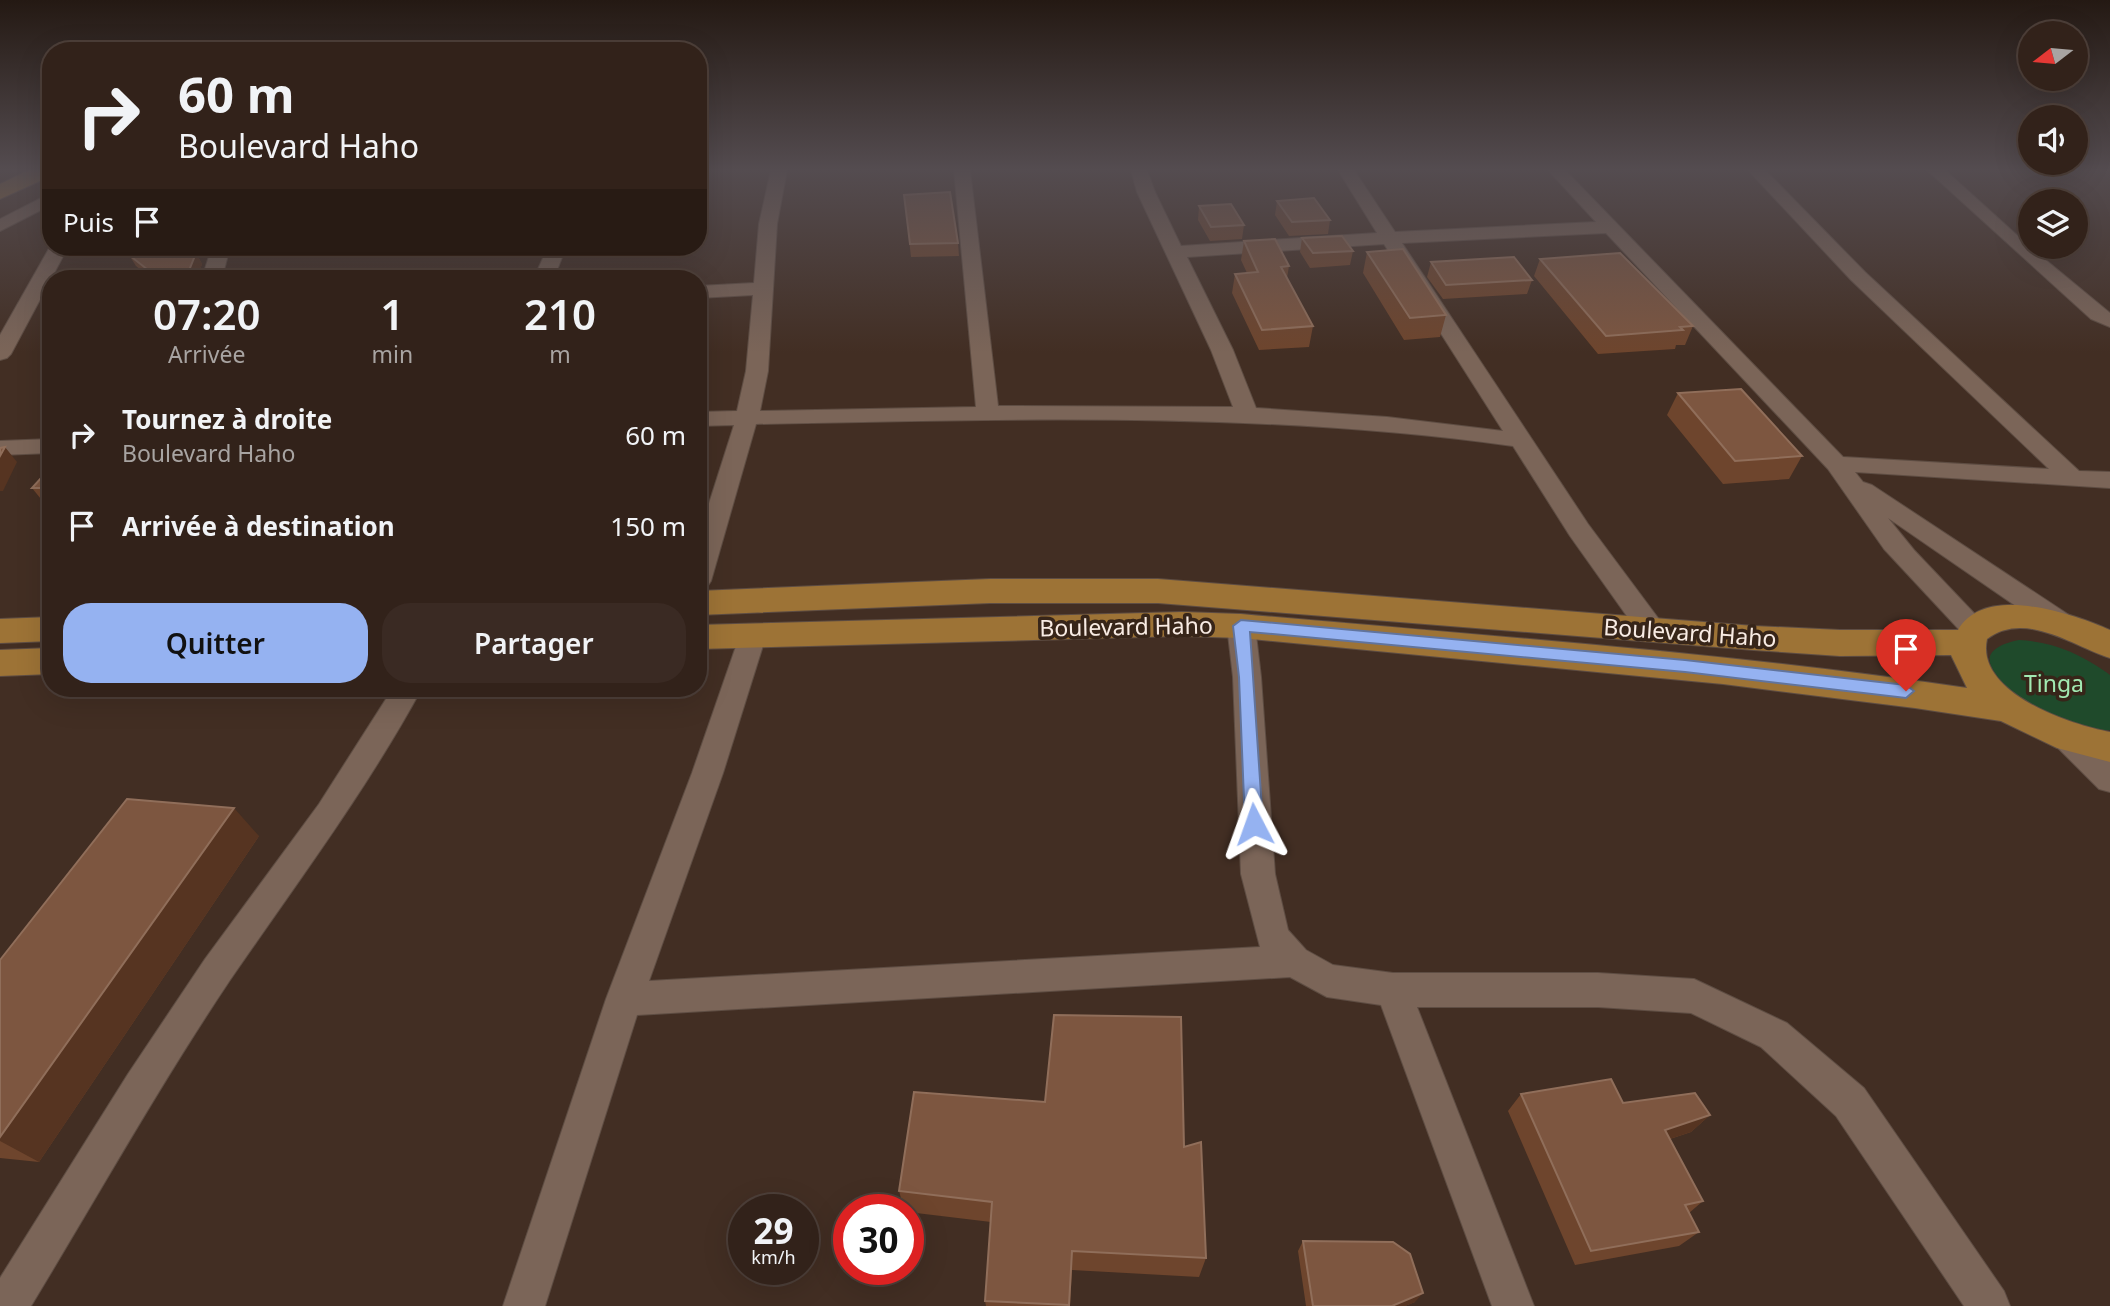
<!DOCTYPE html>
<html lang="fr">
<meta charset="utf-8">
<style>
body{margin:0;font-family:"Noto Sans",sans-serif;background:#3a2a23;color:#f1f3f6;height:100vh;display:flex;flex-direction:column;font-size:26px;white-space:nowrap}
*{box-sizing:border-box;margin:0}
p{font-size:23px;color:#a8a4a2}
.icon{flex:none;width:38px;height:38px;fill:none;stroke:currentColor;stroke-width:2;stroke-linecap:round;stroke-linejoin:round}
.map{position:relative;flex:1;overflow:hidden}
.details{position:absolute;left:42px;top:270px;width:665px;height:427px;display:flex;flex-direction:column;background:#32221a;border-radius:28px;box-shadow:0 7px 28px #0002,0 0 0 2px #4d3f39}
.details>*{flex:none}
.guide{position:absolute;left:42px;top:42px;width:665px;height:214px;border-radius:28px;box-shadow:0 7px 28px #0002,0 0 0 2px #4d3f39;background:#32221a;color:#f1f3f6;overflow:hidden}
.needle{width:46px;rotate:254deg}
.controls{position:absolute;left:2018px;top:21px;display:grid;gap:14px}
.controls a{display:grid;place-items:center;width:70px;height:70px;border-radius:50%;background:#32221a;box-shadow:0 7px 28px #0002,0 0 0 2px #4d3f39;font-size:35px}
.speed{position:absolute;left:728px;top:1194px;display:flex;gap:14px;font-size:35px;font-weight:700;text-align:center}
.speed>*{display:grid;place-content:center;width:91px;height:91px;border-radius:50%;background:#32221a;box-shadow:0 7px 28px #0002,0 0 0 2px #4d3f39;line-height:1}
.speed small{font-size:18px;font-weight:400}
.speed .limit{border:10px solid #d22;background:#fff;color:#111}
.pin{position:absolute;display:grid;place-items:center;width:60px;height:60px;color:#fff;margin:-72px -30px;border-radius:50% 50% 50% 0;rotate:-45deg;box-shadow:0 0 7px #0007}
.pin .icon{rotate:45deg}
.me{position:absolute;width:77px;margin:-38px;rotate:356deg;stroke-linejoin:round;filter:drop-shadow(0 0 5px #0008)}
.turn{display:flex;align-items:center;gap:24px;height:147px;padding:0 21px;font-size:32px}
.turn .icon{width:91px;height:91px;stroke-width:2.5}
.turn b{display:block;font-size:49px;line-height:60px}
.then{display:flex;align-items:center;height:66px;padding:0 21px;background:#0003;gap:14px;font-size:26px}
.eta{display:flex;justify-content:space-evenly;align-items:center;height:119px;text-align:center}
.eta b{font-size:42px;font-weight:600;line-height:49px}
.button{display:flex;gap:14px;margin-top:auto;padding:14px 21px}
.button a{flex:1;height:80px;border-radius:28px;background:#95b2f1;color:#111;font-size:28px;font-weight:600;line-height:80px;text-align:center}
.button a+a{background:#3a2a23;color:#f1f3f6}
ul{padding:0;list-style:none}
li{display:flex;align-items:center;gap:21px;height:91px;padding:0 21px}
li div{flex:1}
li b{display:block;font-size:26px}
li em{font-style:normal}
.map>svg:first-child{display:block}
.green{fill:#1f4a2b}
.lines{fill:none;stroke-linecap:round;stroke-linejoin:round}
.minor-casing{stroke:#5e4d43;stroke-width:2}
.major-casing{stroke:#5e4d43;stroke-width:2}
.minor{fill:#7b6558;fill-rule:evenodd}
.major{fill:#9d7336;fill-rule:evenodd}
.wall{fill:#6e452d}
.shaded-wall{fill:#563421}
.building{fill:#7d5640;stroke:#906e5a;stroke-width:2}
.route{fill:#95b2f1;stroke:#61749d;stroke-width:2}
.labels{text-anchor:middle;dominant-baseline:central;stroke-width:7;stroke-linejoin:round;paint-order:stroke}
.street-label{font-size:23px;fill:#f8ebe3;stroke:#372519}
.park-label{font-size:23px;fill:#a2e9b2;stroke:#372519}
</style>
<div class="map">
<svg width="2110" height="1306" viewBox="0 0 2110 1306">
<rect width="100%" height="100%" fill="#422e23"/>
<path class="green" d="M2019,640C2053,642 2078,653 2106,672L2110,675V730C2101,732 2043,719 2035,714C2027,710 2021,701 2015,695C1991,672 1971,650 2019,640Z"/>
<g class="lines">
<g class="minor-casing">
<path id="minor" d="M771,170H787L777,224L768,371L760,411L976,407L954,170H970L998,406L1233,407L1211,350L1137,192L1131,170H1147L1155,192L1181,246L1377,233L1338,170H1354L1395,232L1596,222L1548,170H1565L1843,457L2049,469L1851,280L1748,170H1765L1865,272L2079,471L2110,472V488L1855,472L1863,482L1872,485L2075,619L2079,626L2075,633L2065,636L2055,633L1888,518L1914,550L1990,630L1986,637L1976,640L1966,637L1884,549L1828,469L1606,233L1402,243L1588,524L1661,622L1665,629L1661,636L1651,639L1641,636L1570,536L1513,446C1261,411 1010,419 756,424L711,581L707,587L698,590V538L734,425L698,426V412L737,411L746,371L753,295L698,298V286L754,283L759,224ZM1384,244L1503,431L1387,417L1256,408L1233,350L1187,257Z
M1927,170H1945L2030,247L2110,313V327L2091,319Z
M51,193V205L0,231V219Z
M51,245L68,247L11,354L7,358L0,360V335Z
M212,247H230L222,278H202Z
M548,247H566L554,278H534Z
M51,439V453L0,455V441Z
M1241,616L1251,619L1255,626L1261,677L1275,874L1288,930L1306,950L1333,965L1393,973H1598L1694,979L1787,1023L1864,1088L2004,1291L2010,1306H1964L1836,1116L1761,1047L1691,1013L1598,1007H1417L1534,1306H1492L1381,1005L1327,997L1290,977L637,1015L545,1306H503L606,999L692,773L742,629L752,626L762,629L766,636L723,773L649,981L1260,947L1241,874L1233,677L1227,626L1231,619Z
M393,688H422C366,791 296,884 230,980C159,1086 97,1197 31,1306H0V1278L128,1074L205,959L319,804Z
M2066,725L2077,729L2110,761V792L2099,789L2055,745L2051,737L2055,729Z"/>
</g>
<g class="major-casing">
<path id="major" d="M29,170H51V176L0,199V184Z
M990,579H1158L1754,626L1840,630H1958C1985,583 2073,614 2110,630V658C2073,646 2025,610 1987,639C1975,693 2071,725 2110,732V762L2057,748L2001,721L1915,708L1723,684L1241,638L1182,636L698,649V625L1182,612L1241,614C1483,636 1726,652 1967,688L1951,655L1840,656L1754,650L1158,603H990L698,615V591Z
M51,617V641L0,643V619Z
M51,648V674L0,676V650Z"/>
</g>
<use href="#minor" class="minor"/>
<use href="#major" class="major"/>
</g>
<path class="wall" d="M904,195L958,243L959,256L911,257Z
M1277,201L1330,220L1328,234L1289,236L1275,215Z
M1199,206L1244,225L1242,239L1210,241L1198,220Z
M1302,238L1353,251L1350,265L1310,268L1300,252Z
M1244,241L1289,266L1287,278L1313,326L1309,347L1259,350L1232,293L1235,274L1247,273L1241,260Z
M109,247H162L158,251L113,255L108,248Z
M1367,252L1446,315L1440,337L1404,340L1363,273Z
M196,253L202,264L197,278H151L136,266L129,255Z
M1540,259L1693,326L1685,345H1676L1675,349L1598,354L1534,276Z
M1431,262L1532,280L1527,294L1443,299L1427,277Z
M1678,393L1802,456L1789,479L1723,484L1667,415Z
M51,467V503L45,504L32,488Z
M259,836L39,1162L0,1158V960Z
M1521,1094L1623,1103L1710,1115L1691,1132L1670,1139L1703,1201L1689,1213L1699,1232L1679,1246L1575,1265L1508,1111Z
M1184,1147L1206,1258L1199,1277L1072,1270L1070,1306H986L985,1301L991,1222L908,1212V1209H904L899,1191Z
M1303,1241L1415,1302L1405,1306H1306L1298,1251Z"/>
<path class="shaded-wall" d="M196,253L202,264L197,278H186Z
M5,447L17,462L3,491H0V456Z
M234,808L259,836L39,1162L0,1141V1137Z
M1710,1115L1691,1132L1648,1146L1665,1130Z
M1423,1293L1415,1302L1405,1306H1391Z"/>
<path class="building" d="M950,192L958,243L910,244L904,195Z
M1314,198L1330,220L1292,222L1277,201Z
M1231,204L1244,225L1211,227L1199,206Z
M1342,236L1353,251L1313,253L1302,238Z
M1275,239L1289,266L1281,267L1313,326L1262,330L1235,274L1258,272L1244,241Z
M1403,249L1446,315L1410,318L1367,252Z
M196,253L186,278H156L157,277L129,255Z
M1620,253L1693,326L1680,327L1683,330L1606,336L1540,259Z
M1514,257L1532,280L1446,285L1431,262Z
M1741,389L1802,456L1735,461L1678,393Z
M5,447L0,456V448Z
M51,467V488H32Z
M127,799L234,808L0,1137V960Z
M1054,1015L1181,1017L1184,1147L1201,1142L1206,1258L1072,1251L1069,1305L985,1301L992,1202L899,1191L914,1092L1045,1102Z
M1611,1079L1623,1103L1695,1093L1710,1115L1665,1130L1703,1201L1685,1205L1699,1232L1591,1251L1521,1094Z
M1303,1241L1393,1242L1410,1254L1423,1293L1392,1306H1313Z"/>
<linearGradient id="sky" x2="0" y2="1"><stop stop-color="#241913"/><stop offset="0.48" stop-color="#544c50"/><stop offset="1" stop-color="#544c50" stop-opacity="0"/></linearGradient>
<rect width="2110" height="353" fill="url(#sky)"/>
<path class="route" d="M1241,620L1685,660L1906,685L1914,691L1906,698L1685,672L1250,632L1263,824L1260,829L1254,831L1248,829L1245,824L1239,677L1233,626Z"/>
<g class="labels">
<g class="street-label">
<text transform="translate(1126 626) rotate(-1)">Boulevard Haho</text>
<text transform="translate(1690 632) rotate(4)">Boulevard Haho</text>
</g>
<g class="park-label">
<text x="2054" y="683">Tinga</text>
</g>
</g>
</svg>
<div class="controls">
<a><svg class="needle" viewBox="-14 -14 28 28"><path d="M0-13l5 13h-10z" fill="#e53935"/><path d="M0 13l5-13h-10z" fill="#a8a4a2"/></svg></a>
<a><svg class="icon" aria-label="sound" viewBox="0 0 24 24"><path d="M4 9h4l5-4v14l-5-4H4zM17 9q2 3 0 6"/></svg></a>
<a><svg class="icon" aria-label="layers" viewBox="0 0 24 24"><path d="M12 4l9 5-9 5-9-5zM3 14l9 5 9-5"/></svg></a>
</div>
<div class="speed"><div>29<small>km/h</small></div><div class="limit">30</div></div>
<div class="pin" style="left:1906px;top:691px;background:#d93025"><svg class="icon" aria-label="arrive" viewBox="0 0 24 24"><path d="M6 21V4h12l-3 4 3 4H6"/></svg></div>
<svg class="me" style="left:1254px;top:824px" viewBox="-20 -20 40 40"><path d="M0-17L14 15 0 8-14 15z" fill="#95b2f1" stroke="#fff" stroke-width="4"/></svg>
<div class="guide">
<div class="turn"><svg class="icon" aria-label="right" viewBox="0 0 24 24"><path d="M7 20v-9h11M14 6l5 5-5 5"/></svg><div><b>60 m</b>Boulevard Haho</div></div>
<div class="then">Puis<svg class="icon" aria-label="arrive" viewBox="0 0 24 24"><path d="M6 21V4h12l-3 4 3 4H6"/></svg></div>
</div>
<section class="details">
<div class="eta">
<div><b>07:20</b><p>Arrivée</p></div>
<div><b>1</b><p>min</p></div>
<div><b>210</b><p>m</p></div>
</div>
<ul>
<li><svg class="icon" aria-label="right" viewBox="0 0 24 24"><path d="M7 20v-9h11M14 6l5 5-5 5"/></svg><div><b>Tournez à droite</b><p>Boulevard Haho</p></div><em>60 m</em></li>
<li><svg class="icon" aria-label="arrive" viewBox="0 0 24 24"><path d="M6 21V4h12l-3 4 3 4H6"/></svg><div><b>Arrivée à destination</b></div><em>150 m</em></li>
</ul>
<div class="button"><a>Quitter</a><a>Partager</a></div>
</section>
</div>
